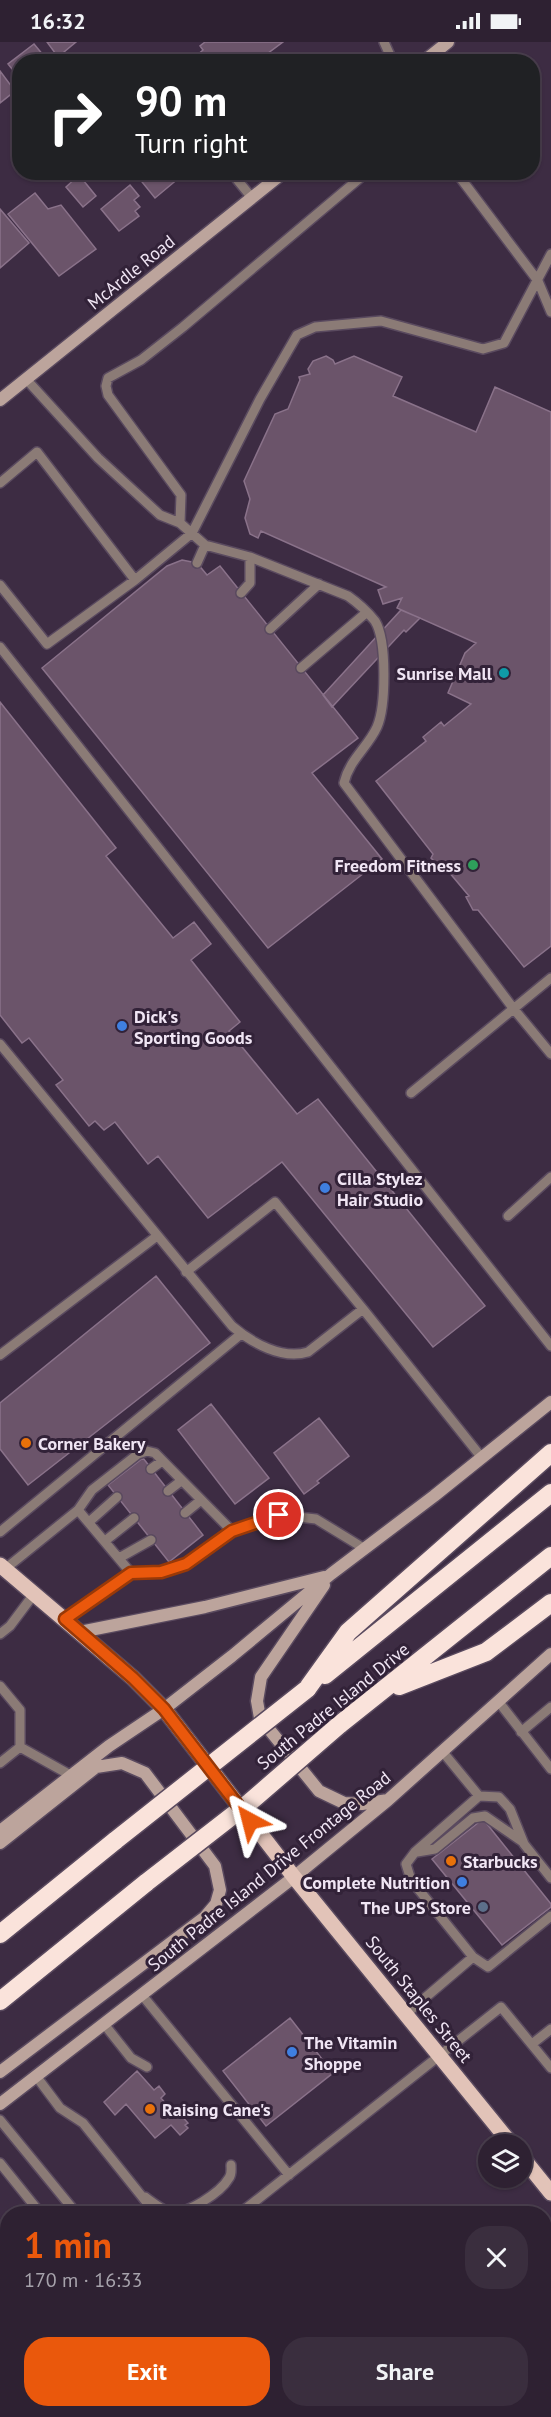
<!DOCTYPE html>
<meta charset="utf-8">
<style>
body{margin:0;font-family:"PT Sans",sans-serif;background:#3a2e3e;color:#f1f3f6;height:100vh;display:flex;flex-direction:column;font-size:22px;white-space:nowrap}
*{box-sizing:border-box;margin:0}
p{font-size:20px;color:#a7a3ac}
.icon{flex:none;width:33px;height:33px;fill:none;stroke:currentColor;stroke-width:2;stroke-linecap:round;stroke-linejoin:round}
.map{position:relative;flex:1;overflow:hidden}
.sheet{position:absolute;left:0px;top:2164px;width:552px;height:212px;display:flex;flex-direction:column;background:#2e2132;border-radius:24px 24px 0 0;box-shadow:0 2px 4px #0004,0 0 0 2px #493e4d}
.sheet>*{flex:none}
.hud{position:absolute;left:12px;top:12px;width:528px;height:126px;border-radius:24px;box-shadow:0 2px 4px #0004,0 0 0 2px #493e4d;background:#202124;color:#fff;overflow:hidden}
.fabs{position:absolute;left:478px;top:2092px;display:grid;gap:12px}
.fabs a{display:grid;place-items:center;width:54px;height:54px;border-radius:50%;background:#2e2132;box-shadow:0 2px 4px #0004,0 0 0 2px #493e4d;font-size:30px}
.pin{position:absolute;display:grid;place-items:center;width:51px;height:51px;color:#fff;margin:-26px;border:3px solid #fff;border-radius:50%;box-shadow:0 2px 6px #0007}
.me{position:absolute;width:66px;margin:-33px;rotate:322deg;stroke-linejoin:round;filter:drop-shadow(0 0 4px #0008)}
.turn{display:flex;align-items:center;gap:21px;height:126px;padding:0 24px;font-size:27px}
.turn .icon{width:78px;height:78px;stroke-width:2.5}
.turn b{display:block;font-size:42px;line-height:51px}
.round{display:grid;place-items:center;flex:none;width:63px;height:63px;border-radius:24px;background:#3a2e3e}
.overview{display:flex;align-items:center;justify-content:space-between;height:102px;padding:0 24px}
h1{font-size:36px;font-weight:700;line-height:45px;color:#ea580c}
.button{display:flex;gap:12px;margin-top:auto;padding:12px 24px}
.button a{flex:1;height:69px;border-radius:24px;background:#ea580c;color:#fff;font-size:24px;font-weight:700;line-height:69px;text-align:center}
.button a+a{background:#3a2e3e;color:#f1f3f6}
.status{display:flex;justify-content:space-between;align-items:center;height:42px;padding:0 30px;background:#2e2132;direction:ltr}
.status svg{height:16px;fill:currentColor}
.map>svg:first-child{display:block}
.building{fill:#6b546a;stroke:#8a728a;stroke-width:1.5}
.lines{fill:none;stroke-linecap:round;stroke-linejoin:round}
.service-casing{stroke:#5a4a5f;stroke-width:12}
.secondary-casing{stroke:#5a4a5f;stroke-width:15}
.primary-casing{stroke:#5a4a5f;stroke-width:18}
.motorway-casing{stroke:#5a4a5f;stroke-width:21}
.service{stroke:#8b7b76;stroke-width:9}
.secondary{stroke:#bca49c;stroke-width:12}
.primary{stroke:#e2c3b8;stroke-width:15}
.motorway{stroke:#fae3db;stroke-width:18}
.motorway-bridge-casing{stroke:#5a4a5f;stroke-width:21;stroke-linecap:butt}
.motorway-bridge{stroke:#fae3db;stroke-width:18}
.route-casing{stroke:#983908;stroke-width:15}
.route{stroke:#ea580c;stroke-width:10}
.culture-dot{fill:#0f9aa8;stroke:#322238;stroke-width:2}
.leisure-dot{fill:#2e9e5b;stroke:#322238;stroke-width:2}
.shop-dot{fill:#3f7fe0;stroke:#322238;stroke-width:2}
.food-dot{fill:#e8710a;stroke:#322238;stroke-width:2}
.service-dot{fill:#5c6f8a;stroke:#322238;stroke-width:2}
.labels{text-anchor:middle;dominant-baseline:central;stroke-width:6;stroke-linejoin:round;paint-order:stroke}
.street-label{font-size:18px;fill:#f0e5f4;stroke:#322238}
.poi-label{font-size:18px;font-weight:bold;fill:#f0e5f4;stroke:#322238;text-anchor:start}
</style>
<div class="status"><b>16:32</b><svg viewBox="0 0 49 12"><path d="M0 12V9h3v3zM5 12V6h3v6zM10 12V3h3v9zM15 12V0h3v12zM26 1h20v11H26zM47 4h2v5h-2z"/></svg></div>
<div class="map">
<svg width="551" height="2375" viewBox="0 0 551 2375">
<rect width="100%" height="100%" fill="#3d2c43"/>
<path class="building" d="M47,0H76L58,15Z
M205,0H283L267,12L270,16L265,20H189L203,8L200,4Z
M34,2L49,20H20V37L8,22Z
M0,29L15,49L0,61Z
M134,130H185V131L155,156Z
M79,133L96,154L83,165L66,145Z
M130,143L139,154L134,158L140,165L135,169L139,174L119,189L101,167Z
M35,151L48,167L61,163L96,207L59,234L8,172Z
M0,167L29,201L0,226Z
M326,314L333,318L335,322L354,314L402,335L393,354L476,390L495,345L551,370V904L524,925L478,868H473L466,855L469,854L443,823L440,825L431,816L433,812L376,739L426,699L423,695L441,680L444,684L471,662L448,651L465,611L476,601L397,566L402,556L383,562L378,548L386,545L261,489L258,496L250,492L245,476L250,457L244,439L275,372L288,367L300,338L299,335L310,332L308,327L313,319Z
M182,518L197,521L207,533L220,524L358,696L312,731L382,817L268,906L42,626L167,524Z
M401,568L420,576L406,590L404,588L332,665L323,653Z
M0,660L116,806L106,814L173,896L194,880L211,902L191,918L240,980L229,989L297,1072L318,1057L485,1264L433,1305L282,1120L208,1176L158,1114L148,1122L115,1080L104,1088L95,1079L89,1084L56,1043L63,1038L29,996L22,1001L0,973Z
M156,1234L210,1301L28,1443L0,1407V1361Z
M211,1362L269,1436L235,1462L178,1388Z
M319,1376L349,1414L317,1439L319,1441L304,1452L274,1411Z
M143,1416L203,1493L169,1520L108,1443Z
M483,1777L551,1862V1865L502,1903L432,1817Z
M290,1976L333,2031L266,2084L223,2029Z
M137,2029L154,2048L159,2044L165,2052L161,2056L176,2074L179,2071L188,2081L185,2083L188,2086L180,2093L171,2083L155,2096L126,2062L115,2073L104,2060Z
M544,2340L551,2341V2375H504L510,2368H544Z"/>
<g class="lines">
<g class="service-casing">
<path id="service" d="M384,0L393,20
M302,20C307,15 314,15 320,20
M231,130L252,156
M456,130L538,239L551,270
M26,337L98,416L160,473L180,481L205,503L250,515L348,554C358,561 367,569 375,579C387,598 386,664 377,685C368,705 349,718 344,741L513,966L551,1012
M0,441L37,410L135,538
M180,481L181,453L108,353L106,344L108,336L141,318L183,285L367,130
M197,521L205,503
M0,543L47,602L135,538L192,491L260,357L297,293L315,285L381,279L483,307L504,301L551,212
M241,551L250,541V515
M270,587L319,542
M0,605L551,1304
M301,626L367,570
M0,1002L232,1284C252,1301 282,1318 308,1310L363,1267L482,1416
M411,1051L551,936
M508,1174L551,1135
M186,1230L275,1160L363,1267
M0,1313L157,1194
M151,1427L162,1419
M168,1449L181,1439
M185,1471L201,1458
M89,1480L117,1455
M0,1490L241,1292
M105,1499L134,1476
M119,1516L151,1498
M5,1527L78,1468L92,1448L138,1412L147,1409L155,1411L232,1489L280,1473L316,1477L365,1507
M131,1531L161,1530L186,1522L232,1489
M65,1577L131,1531L78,1468
M0,1592L10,1584L34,1552
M0,1644L20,1668V1705L72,1734
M498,1659L551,1727
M521,1690L551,1665
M442,1709L479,1754
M0,1721L20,1705
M417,1810L435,1807L473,1776L485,1774L523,1800
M551,1836L524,1802L510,1767L499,1755L479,1754L415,1810L406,1822L411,1838L473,1915L488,1925L551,1874
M142,1953L289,2133
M406,1972L473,1915
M104,1982L131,2016L147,2025
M532,2002L551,1987
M36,2034L60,2066L83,2081L156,2172
M0,2078L77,2172
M0,2121L41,2172
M145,2155C152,2160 162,2168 169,2170C186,2174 221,2150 229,2136C232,2132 231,2128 231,2123
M239,2172L501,1965L551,2026
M544,2309L551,2304
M80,2375L83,2368
M459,2375L468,2368"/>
</g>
<g class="secondary-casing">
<path id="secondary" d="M423,20L448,0
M0,358L284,130
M324,1543L261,1635L257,1659L260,1676L319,1749L344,1761L362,1762L388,1758
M80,1590L205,1565L324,1535
M0,1789L109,1704L164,1667L232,1614L331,1532L434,1454L551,1360
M0,1801L96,1725L122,1721L145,1731L215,1824L220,1848L216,1862L205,1875L0,2030
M0,2062L294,1835L388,1758L551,1612"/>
</g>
<g class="primary-casing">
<path id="primary" d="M0,1523L133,1636L164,1667L294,1835L512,2103
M522,2115L551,2151"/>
</g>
<g class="motorway-casing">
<path id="motorway" d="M325,1633L551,1451
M399,1644L486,1610L551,1561
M307,1647L348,1590L551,1411
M339,1683L551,1514
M0,1892L116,1798
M0,1959L147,1840"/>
</g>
<use href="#service" class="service"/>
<use href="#secondary" class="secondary"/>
<use href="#primary" class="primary"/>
<use href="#motorway" class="motorway"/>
<g class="motorway-bridge-casing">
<path id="motorway-bridge" d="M116,1798L307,1647
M147,1840L250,1760L339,1683"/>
</g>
<use href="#motorway-bridge" class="motorway-bridge"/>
</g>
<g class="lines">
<g class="route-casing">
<path id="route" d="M250,1779L164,1667L133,1636L65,1577L131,1531L161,1530L186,1522L232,1489L279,1473"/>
</g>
<use href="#route" class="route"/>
</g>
<circle class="culture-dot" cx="504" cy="631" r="6"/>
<circle class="leisure-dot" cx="473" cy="823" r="6"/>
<g class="shop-dot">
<circle cx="122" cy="984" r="6"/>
<circle cx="325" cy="1146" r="6"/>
<circle cx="462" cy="1840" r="6"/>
<circle cx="292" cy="2010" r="6"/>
</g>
<g class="food-dot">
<circle cx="26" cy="1401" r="6"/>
<circle cx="451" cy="1819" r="6"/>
<circle cx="150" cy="2067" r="6"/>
</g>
<circle class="service-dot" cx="483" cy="1865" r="6"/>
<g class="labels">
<g class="street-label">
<text transform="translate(131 230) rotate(-39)">McArdle Road</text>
<text transform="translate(333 1664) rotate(-39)">South Padre Island Drive</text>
<text transform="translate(269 1829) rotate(-39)">South Padre Island Drive Frontage Road</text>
<text transform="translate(419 1957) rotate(51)">South Staples Street</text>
</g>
<g class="poi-label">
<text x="492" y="631" text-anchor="end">Sunrise Mall</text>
<text x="461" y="823" text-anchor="end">Freedom Fitness</text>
<text x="134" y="974">Dick's<tspan x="134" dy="21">Sporting Goods</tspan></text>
<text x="337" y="1136">Cilla Stylez<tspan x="337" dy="21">Hair Studio</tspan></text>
<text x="38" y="1401">Corner Bakery</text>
<text x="463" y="1819">Starbucks</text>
<text x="450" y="1840" text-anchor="end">Complete Nutrition</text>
<text x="471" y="1865" text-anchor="end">The UPS Store</text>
<text x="304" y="2000">The Vitamin<tspan x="304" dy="21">Shoppe</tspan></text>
<text x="162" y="2067">Raising Cane's</text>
</g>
</g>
</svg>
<div class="fabs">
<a><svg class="icon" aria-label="layers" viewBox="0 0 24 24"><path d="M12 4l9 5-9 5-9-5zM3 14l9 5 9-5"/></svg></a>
</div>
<div class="pin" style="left:279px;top:1473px;background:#d93025"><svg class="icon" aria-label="arrive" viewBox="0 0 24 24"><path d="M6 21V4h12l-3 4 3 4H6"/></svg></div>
<svg class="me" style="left:250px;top:1779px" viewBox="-20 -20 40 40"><path d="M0-17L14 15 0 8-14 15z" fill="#ea580c" stroke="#fff" stroke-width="4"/></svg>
<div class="hud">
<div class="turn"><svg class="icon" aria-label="right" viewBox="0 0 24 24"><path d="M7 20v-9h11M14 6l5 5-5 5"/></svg><div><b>90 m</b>Turn right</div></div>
</div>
<section class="sheet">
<div class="overview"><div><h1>1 min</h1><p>170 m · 16:33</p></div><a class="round"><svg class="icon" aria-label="close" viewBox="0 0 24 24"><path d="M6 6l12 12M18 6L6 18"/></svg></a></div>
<div class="button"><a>Exit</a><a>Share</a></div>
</section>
</div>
